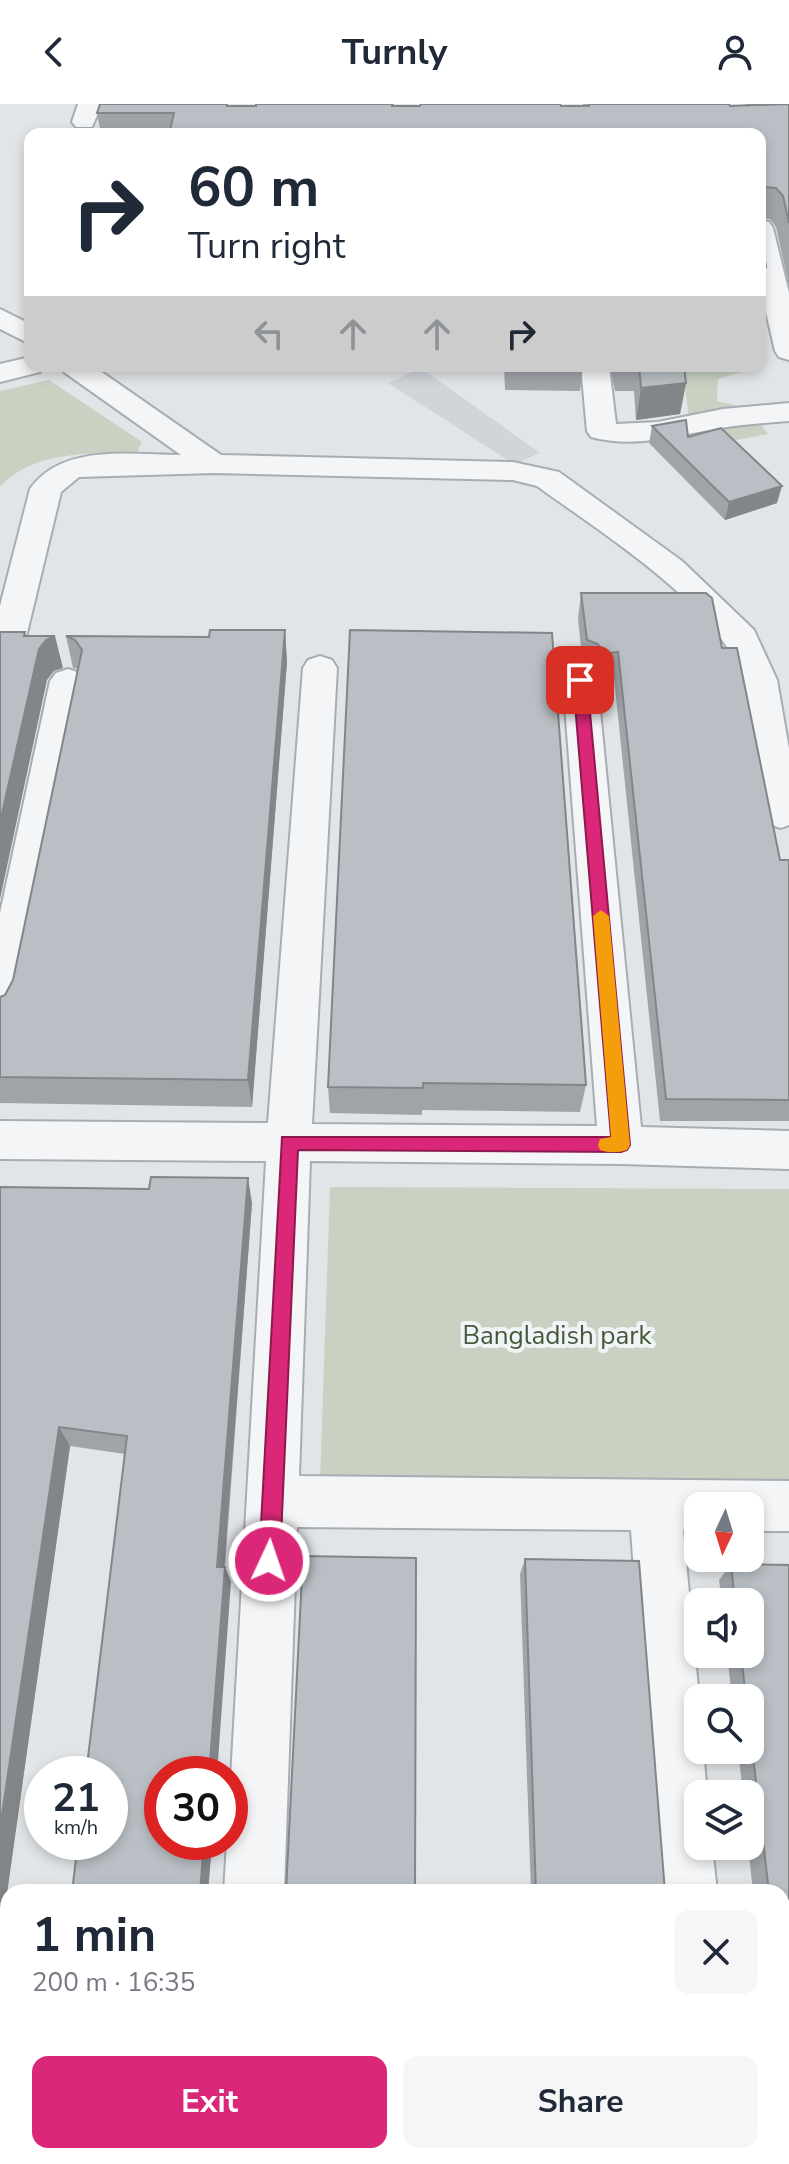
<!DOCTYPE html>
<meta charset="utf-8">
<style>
body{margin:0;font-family:"Nunito Sans",sans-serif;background:#f6f6f7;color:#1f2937;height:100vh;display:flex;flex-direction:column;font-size:30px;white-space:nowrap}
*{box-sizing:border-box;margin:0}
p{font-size:26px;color:#747a83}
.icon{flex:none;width:44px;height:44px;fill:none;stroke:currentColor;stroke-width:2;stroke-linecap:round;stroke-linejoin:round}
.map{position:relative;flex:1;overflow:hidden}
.panel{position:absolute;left:0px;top:1780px;width:790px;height:280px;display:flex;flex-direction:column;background:#fff;border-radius:24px 24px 0 0;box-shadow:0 4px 12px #0003}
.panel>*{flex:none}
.hud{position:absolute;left:24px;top:24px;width:742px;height:244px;border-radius:16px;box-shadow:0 4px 12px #0003;background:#fff;color:#1f2937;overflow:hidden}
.needle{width:52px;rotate:184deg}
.tools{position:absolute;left:684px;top:1388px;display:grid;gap:16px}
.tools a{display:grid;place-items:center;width:80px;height:80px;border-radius:16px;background:#fff;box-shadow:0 4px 12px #0003;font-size:40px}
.speed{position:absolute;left:24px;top:1652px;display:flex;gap:16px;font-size:40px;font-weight:700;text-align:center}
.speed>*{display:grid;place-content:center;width:104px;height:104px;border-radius:50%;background:#fff;box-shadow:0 4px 12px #0003;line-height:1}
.speed small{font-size:20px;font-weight:400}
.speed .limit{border:12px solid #d22;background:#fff;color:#111}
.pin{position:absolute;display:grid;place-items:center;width:68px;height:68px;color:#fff;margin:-34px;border-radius:16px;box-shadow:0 4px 12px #0006}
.me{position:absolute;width:88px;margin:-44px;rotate:3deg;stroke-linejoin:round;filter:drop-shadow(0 0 6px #0008)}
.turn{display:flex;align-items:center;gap:28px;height:168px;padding:0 32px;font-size:36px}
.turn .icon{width:104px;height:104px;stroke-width:2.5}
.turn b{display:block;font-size:56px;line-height:68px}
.lanes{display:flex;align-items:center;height:76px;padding:0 32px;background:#0003;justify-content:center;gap:40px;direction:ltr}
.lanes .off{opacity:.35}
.round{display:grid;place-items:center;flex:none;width:84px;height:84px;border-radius:16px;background:#f6f6f7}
.overview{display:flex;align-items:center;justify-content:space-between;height:136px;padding:0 32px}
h1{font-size:48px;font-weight:700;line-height:60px}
.action{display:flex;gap:16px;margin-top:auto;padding:16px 32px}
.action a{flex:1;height:92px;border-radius:16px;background:#db2777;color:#fff;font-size:32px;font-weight:700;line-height:92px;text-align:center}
.action a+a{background:#f6f6f7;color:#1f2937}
header{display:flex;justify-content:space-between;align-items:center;height:104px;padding:0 32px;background:#fff;font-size:36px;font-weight:700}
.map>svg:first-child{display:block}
.built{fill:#d0d5da}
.green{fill:#c9d1c3}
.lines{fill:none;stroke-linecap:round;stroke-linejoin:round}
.street-casing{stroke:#a7adb2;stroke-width:4}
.street{fill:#f4f5f7;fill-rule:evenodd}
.wall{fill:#9fa4a9}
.shaded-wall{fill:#828689}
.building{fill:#b9bfc4;stroke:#828689;stroke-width:2}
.route{fill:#db2777;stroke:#8e194d;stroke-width:2}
.slow{fill:#f59e0b}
.labels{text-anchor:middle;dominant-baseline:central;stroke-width:8;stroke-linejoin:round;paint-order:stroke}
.park-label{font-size:26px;fill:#45583a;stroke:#f1f4f6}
</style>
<header><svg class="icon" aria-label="back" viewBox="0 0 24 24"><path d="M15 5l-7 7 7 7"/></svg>Turnly<svg class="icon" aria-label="person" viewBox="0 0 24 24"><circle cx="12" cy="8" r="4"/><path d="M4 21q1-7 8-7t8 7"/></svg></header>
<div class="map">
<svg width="789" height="2060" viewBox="0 0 789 2060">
<rect width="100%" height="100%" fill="#e1e5e8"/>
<path class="built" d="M421,264L540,349L514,360L388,279Z"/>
<path class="green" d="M682,262L754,264L718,275L717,297L747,304L768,330L673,348L690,321Z
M49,276L142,338L136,350C91,349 33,346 0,383V287Z
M330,1083L789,1085V1380L320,1378Z"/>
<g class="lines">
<g class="street-casing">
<path id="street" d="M78,0H102L92,23H76L72,18Z
M760,116L769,118L773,124L789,189V256L779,253L775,247L760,182Z
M0,205L30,220V240L0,225Z
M30,253V262H44L40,268L0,278V260Z
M60,262H93L221,351L513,358L559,368L682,457L754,526L777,576L789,645V721L781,724L768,720L762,710C756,666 754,619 743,577C724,504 597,426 537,382L513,376L214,369L79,373L61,388L27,529L22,537L10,540L0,537V502L30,385C62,339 132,351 181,351L64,268Z
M581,262H609L616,320L658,318L723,305L789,299V317C766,319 743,320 721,324C676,331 636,345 591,333L587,327Z
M320,552L332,556L337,564L312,1020L597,1022L563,576L568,568L580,564L592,568L597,576L641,1023L789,1027V1065L621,1060L310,1057L299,1372L789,1377V1427H750V1402H698V1427L683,1426L699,1594L698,1646H703L707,1690H698V1742H712L717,1788H657L631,1426L297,1423L284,1788H224L227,1738H230V1691L266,1057L0,1055V1017L268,1019L303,564L308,556Z
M68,565L80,569L86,577L21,904L15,916L0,921V809L50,577L56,569Z
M0,1965H8V2029H0Z
M782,1974H789V2038H782Z
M35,2052H99L98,2060H34Z
M674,2052H738V2060H674Z"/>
</g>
<use href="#street" class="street"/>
</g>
<path class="wall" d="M394,0V2H583V0H729L730,2H746L745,0H789V182L776,123L770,115L764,114V150L766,163L760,193V30H101L97,9L234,2Z
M504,262H583L580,287L505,286Z
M610,262H684L686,279L680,310L636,316L634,287H615Z
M652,322L688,333L777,399L725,416L649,339Z
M581,489L722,544L780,756H789V1017H660L614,574L600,576L595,566L583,562L578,515Z
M285,526L287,558L252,1003L0,999V893L5,891L13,876L78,565L73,564L66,532L209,533Z
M350,526L586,981L580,1008L422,1006V1011L330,1009L328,983Z
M0,1083L252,1099L225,1463L231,1478L162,1738H212L208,1788H72L125,1350L70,1342L0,1839Z
M525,1455L665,1788H531L520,1470Z
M731,1460L789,1461V1929L782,1928V1788H753L748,1742H750V1690H743L738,1646H750V1594H732L727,1550H750V1498H722L719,1476Z"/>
<path class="shaded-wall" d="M686,279L680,310L636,316L641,284Z
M782,382L777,399L725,416L729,398Z
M285,526L287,558L252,1003L248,976Z
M55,532L63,564L54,567L47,576L0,795V718L39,545L46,536Z
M248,1074L252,1099L223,1478L217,1463Z
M59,1323L70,1342L0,1839V1724Z
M225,1463L231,1478L217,1670H209Z
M204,1738H212L208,1788H200Z"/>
<path class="building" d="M100,0H227V2H256V0H392V2H420L421,0H560L561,2H589V0H729L730,2L789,0V119L783,92L776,84L764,83V150L766,163H760V30H169L174,9H97Z
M639,262H684L686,279L641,284Z
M686,316L688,333L721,324L782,382L729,398L652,322Z
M581,489H706L712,494L722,544H737L780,756H789V996L666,995L618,548L604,550L598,540L587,536Z
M210,526H285L248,976L0,973V893L5,891L13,876L82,546L75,536L66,532L209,533Z
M350,526L552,529L586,981L423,979V984L328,983Z
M0,528H25L24,532H55L46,536L39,545L0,718Z
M151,1073L248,1074L217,1463H225L209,1670H162V1738H204L200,1788H72L78,1738H110V1670H86L127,1332L59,1323L0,1724V1083L149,1085Z
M303,1452L416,1454L415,1788H286Z
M525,1455L639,1457L665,1788H536Z
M731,1460L789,1461V1929L785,1928L782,1904V1788H769L750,1627V1594H746L741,1550H750V1498H735Z"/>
<path class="route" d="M580,571L587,576L630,1041L627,1046L621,1048L298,1046L280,1457L277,1465L269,1468L262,1465L259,1457L282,1033H611L573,576Z"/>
<path class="slow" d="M601,806L609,812L630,1041L627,1046C618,1049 609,1049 600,1046L598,1041L600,1035L611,1033L593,812Z"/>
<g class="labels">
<g class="park-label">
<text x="557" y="1231">Bangladish park</text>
</g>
</g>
</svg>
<div class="tools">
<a><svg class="needle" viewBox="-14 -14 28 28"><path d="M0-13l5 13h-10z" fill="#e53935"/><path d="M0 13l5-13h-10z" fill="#747a83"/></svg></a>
<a><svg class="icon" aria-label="sound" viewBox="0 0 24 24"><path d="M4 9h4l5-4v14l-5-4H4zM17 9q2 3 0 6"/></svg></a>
<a><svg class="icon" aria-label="search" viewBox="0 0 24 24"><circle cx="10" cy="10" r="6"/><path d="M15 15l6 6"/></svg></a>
<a><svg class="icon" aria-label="layers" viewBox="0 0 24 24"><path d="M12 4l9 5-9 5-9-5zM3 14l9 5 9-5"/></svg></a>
</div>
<div class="speed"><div>21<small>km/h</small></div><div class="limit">30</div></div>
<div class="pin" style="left:580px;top:576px;background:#d93025"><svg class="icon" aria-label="arrive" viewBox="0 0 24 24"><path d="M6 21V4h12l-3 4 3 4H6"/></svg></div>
<svg class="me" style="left:269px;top:1457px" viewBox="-20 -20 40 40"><circle r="17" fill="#db2777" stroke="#fff" stroke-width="3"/><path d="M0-11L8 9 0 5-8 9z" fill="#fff"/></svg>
<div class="hud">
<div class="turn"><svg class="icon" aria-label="right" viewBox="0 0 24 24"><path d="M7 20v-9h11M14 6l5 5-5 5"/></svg><div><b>60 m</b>Turn right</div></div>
<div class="lanes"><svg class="icon off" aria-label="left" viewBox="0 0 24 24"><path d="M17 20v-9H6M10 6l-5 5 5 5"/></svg><svg class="icon off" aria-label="ahead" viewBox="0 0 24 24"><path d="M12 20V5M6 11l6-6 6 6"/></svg><svg class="icon off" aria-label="ahead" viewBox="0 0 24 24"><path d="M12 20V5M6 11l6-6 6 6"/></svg><svg class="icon" aria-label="right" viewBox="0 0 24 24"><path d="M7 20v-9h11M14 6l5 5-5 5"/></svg></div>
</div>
<section class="panel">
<div class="overview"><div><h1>1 min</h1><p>200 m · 16:35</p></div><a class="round"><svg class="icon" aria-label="close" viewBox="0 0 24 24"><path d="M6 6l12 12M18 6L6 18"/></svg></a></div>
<div class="action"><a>Exit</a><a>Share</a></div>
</section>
</div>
